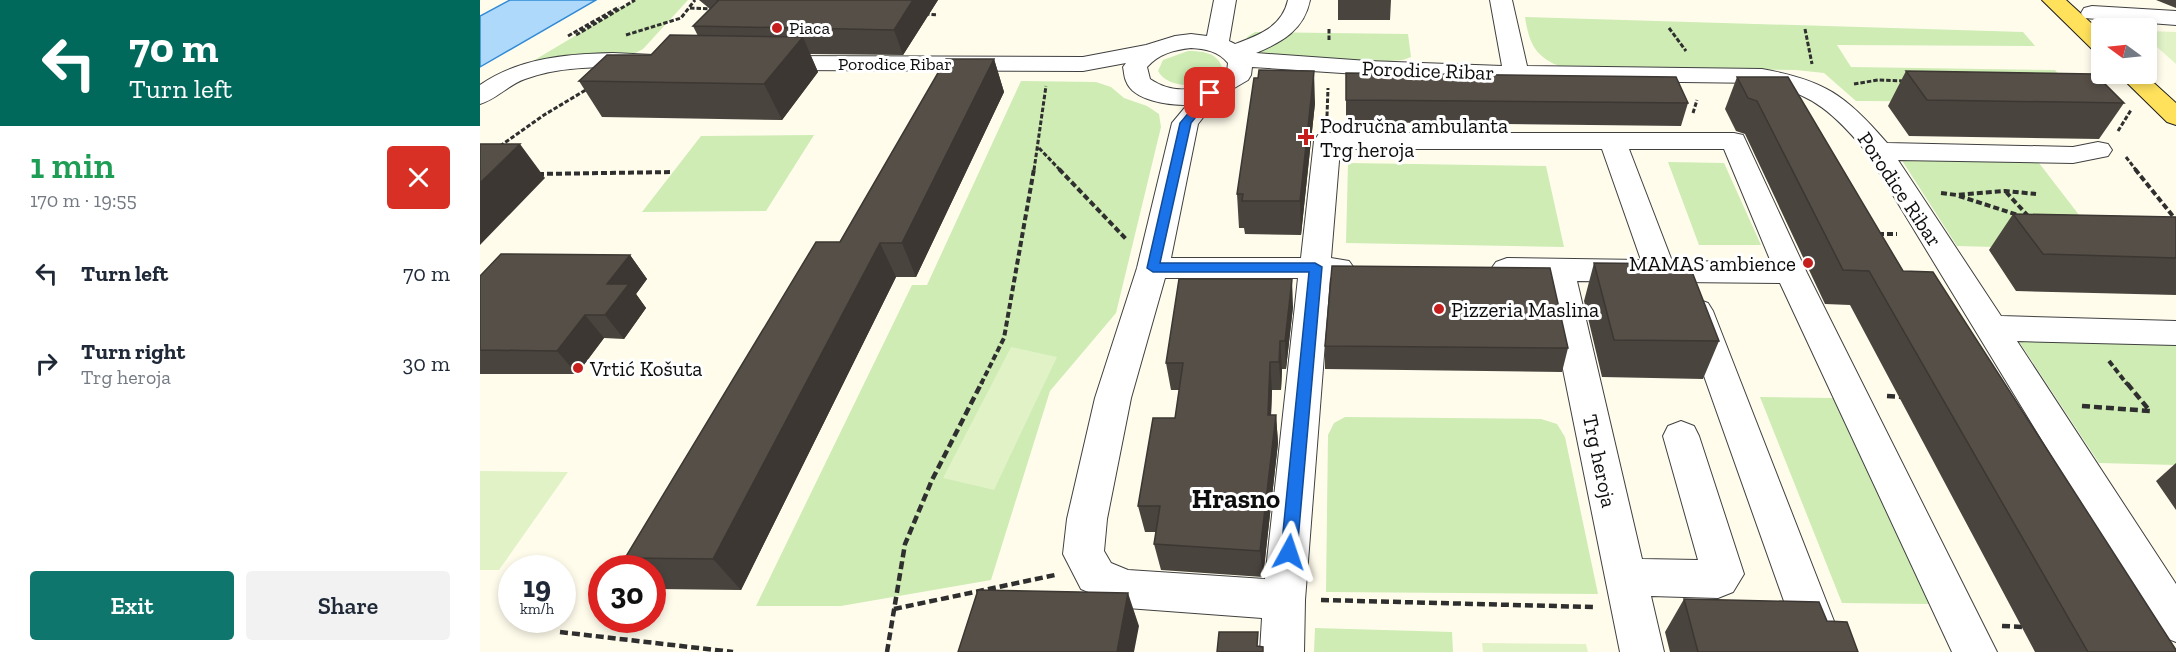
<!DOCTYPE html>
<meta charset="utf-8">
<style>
body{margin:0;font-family:"Zilla Slab",serif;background:#f2f2f3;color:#1f2937;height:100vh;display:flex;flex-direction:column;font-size:22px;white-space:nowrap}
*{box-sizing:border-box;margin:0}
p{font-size:20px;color:#747a83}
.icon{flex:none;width:33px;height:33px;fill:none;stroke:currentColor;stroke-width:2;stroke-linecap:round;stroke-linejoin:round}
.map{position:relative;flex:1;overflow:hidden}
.details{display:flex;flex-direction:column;background:#fff;width:480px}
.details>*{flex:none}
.hud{background:#00695c;color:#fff;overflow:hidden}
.needle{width:39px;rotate:285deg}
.controls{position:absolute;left:1611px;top:18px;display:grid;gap:12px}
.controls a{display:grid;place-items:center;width:66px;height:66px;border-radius:6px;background:#fff;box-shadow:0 3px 9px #0003;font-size:30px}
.speed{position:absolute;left:18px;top:555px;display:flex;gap:12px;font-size:30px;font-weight:700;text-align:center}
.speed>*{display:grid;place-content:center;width:78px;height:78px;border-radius:50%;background:#fff;box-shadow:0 3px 9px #0003;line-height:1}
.speed small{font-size:15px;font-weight:400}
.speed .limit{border:9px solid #d22;background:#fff;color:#111}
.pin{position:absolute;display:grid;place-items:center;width:51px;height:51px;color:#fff;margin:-26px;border-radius:12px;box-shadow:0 3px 9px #0006}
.me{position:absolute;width:66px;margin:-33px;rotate:5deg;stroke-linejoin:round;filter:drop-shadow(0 0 4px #0008)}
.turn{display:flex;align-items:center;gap:21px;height:126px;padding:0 30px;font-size:27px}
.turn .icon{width:78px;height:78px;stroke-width:2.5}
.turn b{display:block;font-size:42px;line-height:51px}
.round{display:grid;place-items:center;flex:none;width:63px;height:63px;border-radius:6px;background:#f2f2f3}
.summary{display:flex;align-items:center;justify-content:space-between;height:102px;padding:0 30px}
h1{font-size:36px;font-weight:600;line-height:45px;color:#1e9e55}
.action{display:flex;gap:12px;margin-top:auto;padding:12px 30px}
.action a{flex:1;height:69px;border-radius:6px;background:#0f766e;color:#fff;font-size:24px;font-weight:600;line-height:69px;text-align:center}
.action a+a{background:#f2f2f3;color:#1f2937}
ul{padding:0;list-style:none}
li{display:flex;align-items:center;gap:18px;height:90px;padding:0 30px}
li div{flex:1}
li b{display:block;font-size:22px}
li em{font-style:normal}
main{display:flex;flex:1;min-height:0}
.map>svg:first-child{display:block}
.green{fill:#ceecb4}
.pitch{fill:#e0f2c6}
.water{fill:#aed9fa;stroke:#318ad5;stroke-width:1.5}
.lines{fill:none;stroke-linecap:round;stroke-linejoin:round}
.minor-casing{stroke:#404040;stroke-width:2}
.major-casing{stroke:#1e1e1e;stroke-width:2}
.path-far2{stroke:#2f2f2f;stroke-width:3;stroke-dasharray:4.5 2;stroke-linecap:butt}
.path-far1{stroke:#2f2f2f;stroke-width:4;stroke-dasharray:6 3;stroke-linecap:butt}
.path{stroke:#2f2f2f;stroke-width:4.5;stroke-dasharray:8 4;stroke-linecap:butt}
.minor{fill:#fff;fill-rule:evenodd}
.major{fill:#ffe15c;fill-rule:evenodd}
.wall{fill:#4a443e}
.shaded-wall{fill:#3c3732}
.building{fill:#564f48;stroke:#3c3732;stroke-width:1.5}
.route{fill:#1a73e8;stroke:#114b97;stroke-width:1.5}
.poi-dot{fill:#c41f1d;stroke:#fff;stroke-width:2}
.labels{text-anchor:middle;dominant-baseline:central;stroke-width:6;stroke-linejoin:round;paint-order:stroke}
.far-poi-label{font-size:18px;fill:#0d0d0d;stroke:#fff;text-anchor:start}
.far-street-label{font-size:18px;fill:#0d0d0d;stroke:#fff}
.street-label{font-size:21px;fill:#0d0d0d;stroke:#fff}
.poi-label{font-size:21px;fill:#0d0d0d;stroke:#fff;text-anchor:start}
.district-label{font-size:27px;font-weight:bold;fill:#0d0d0d;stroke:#fff}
</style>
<main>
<section class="details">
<div class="hud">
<div class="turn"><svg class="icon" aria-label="left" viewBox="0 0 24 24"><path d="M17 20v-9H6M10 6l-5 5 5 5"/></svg><div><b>70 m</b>Turn left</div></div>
</div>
<div class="summary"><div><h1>1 min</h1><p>170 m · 19:55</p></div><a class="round" style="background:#d93025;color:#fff"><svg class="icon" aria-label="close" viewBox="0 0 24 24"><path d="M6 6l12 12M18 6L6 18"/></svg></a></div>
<ul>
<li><svg class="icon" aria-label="left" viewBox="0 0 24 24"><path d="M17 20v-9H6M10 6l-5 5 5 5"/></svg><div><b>Turn left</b></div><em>70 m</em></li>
<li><svg class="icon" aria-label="right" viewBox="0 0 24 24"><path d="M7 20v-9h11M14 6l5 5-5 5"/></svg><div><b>Turn right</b><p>Trg heroja</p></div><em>30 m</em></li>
</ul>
<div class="action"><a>Exit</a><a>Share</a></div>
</section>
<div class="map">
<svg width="1696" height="652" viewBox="0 0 1696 652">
<rect width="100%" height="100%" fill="#fffcec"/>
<path class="green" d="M155,0H208L163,49L150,56L48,64Z
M1045,17L1543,32L1555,46L1357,45L1371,67L1575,70L1603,102L1376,101L1344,73L1316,70L1082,67C1056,58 1049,44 1045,17Z
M775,32L928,34L931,57L923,60L909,61L774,58L767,54V37Z
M708,51C721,51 737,52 742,67C733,88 689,92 678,71L683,60Z
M541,81L616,82L631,87L644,98L667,106L679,114L681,127L636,313L570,391L511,580L361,606H276L432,285H447Z
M334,135L286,211L162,212L221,136Z
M1421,159L1559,163L1626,250L1477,246Z
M1188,162L1244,163L1281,245H1219Z
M868,163L1066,166L1084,247L866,243Z
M1538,340L1696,345V465L1619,463Z
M1280,397L1353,398L1450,604L1362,603Z
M865,417L1061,419L1077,424L1085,437L1118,594L846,592L848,435L854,423Z
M835,628L972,632L973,652H834Z"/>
<path class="pitch" d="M1667,31L1696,32V64L1667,38Z
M531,347L577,357L514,490L463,478Z
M0,471L88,472L19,570H0Z
M1002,643L1106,644L1108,652H1003Z"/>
<path class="water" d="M30,0H116L0,67V16Z"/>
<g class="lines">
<g class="minor-casing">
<path id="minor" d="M734,0H756L749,41L755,44C779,35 802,27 808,0H830C824,30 802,42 776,53L888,61L1022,66L1010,0H1032L1047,66L1282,69C1344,80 1366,95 1407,143L1593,147L1618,142L1628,144L1632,150L1628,156L1593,163L1418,160L1521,316L1696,321V345L1537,341L1696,584V642L1681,636L1388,154C1356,115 1333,93 1282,83L953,79L772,67L771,75L768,80L739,97L718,124L691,258H821L834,141L838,135L847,133H1254L1263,135L1327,273L1517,652H1472L1300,283L1097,281L1162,559L1218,560L1183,436L1188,426L1201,421L1214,426L1219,436L1264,574L1253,592L1238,598L1171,596L1184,652H1140L1065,280H1027L1016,276L1011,269L1016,262L1027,258L1161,260L1122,149H860L851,258L869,261L874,268L869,275L850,278L825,600L824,652H780L782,618L647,608L601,589L583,554L587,519L615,398L657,268L692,123L707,105C689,105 653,101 646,81C644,77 644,71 643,67L646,63L603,71L291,70L282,68L279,63L282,58L291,56L603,57L666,45L695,36L711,34L727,36ZM711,48C726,49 738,51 748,63L747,72C723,91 695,96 670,79L667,67C679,54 693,50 711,48ZM1149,149H1244L1291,262L1192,261ZM685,278H818L785,579L648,570L631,563L624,551L627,519L651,398Z
M1612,6L1696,11V25L1604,18L1601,13L1604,8Z
M133,53L173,55L177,60L173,65L165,67C126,67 82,65 45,79C28,85 17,99 0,104V85C39,58 86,54 133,53Z
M1217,299L1228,303L1233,311L1366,652H1322L1201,311L1206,303Z"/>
</g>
<g class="major-casing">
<path id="major" d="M1562,0H1586L1622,33V53L1614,51Z
M1638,74H1664L1696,103V125L1687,122Z"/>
</g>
<path class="path-far2" d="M210,8L234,9
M445,14L458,15
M1189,28L1206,51
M849,29V41
M1325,29L1332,64
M96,35L155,0
M146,35L201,18L215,0
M88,36L139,7
M1374,84L1398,80L1426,81
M1213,113L1217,100
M847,116L848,88
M1638,131L1651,110
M20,146L64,115L109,88
M559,148L580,170
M1646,157L1656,170
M554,170L566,86"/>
<path class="path-far1" d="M579,169L647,240
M1655,169L1696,220
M58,174L193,172
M1526,192L1549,217
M1461,193L1477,195L1525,191L1556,194
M1479,196L1538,215
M1398,234H1417
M1629,361L1647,384
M501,384L524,338L554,169"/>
<path class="path" d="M1407,396L1423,397
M1602,406L1670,411L1646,382
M841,600L1113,607
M414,609L575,575
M1522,626L1544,627
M80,632L253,652
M407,652L425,544L452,480L502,382"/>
<use href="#minor" class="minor"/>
<use href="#major" class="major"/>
</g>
<path class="wall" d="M219,0H458L423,55L330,54L338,72L302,120L122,117L99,81L171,55L218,36L213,26L230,9Z
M858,0H911L910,20H858Z
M1676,0H1696V8Z
M514,59L524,92L436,277H416L261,590L178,589L172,584V568H157L145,558L360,242Z
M1426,71L1644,103L1619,139L1429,136L1408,106Z
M866,73L1208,103L1201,126L866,122Z
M1257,77L1423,271L1696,652H1555L1370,305L1345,304L1265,134L1256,131L1245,109Z
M835,103L821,235L765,234L764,228H759L757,194Z
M1533,214L1696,217V295L1536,291L1509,250Z
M150,255L167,279L156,294L166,308L144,339L124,338L97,374H0V276Z
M1114,263L1239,341L1223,379L1122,377L1104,301Z
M813,307L806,369H802L801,390H792L791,415H796L798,443L783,577L681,570L674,544L676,532H665L658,506L695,418L699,390H691L686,363Z
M845,346L1088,348L1082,372L845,369Z
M1696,463V510L1676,481Z
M1204,599L1347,621L1378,652H1190L1185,632Z"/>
<path class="shaded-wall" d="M433,0H458L423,55L414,30Z
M323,37L338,72L302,120L284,84Z
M514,59L524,92L436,277L422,243Z
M834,71L835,103L821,235L820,201Z
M40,144L65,178L0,245V183Z
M400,243L416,277L261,590L233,559Z
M150,255L167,279L156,294L166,308L144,339L125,315L127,284Z
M812,279L813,307L806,369L805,341Z
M105,315L124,338L97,374L77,351Z
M800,341L802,369L801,390L799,362Z
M790,362L792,390L790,443L788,415Z
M796,415L798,443L783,577L780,551Z
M648,593L659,626L654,652H637Z"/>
<path class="building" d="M237,0H433L414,30L213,26L238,1Z
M190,35L323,37L284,84L99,81L127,55H171Z
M466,59H514L422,243H400L233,559L145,558L336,242H360Z
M779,70L834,71L820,201H762L763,194H757L774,78H778Z
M1426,71L1615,74L1644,103L1447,100Z
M866,73L1196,77L1208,103L866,100Z
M1257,77H1308L1423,271L1453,272L1696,650V652H1608L1389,271L1363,270L1277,101L1268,98Z
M0,144H40L0,183Z
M1533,214L1696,217V258L1563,254Z
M21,254L150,255L127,284H149L125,315H105L77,351L0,350V276Z
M1114,263L1209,264L1239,341L1134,340Z
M852,266L1070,268L1088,348L845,346Z
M699,279H812L805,341H800L799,362H790L788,415H796L780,551L674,544L680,506H658L673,418H695L703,363H686Z
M498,590L648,593L637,652H478Z
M1204,599L1339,602L1347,621L1367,622L1378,652H1218Z
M739,632H778L777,646L783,647V652H737Z"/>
<path class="route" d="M730,90L735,93L711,123L680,263H835L842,267L817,552L815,557L809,560L803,557L801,552L829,272H673L667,268L700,123L727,91Z"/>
<g class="poi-dot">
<circle cx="297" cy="28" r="6"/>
<path d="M823 128h6v6h6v6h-6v6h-6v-6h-6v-6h6z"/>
<circle cx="1328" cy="263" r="6"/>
<circle cx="959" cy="309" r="6"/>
<circle cx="98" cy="368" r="6"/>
</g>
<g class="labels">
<g class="far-poi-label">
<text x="309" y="28">Piaca</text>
</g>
<g class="far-street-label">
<text x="415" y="64">Porodice Ribar</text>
</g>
<g class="street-label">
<text transform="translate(948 70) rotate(2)">Porodice Ribar</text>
<text transform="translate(1420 189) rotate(56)">Porodice Ribar</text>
<text transform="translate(1120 461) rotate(78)">Trg heroja</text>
</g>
<g class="poi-label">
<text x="840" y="125">Područna ambulanta<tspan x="840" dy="24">Trg heroja</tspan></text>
<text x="1316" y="263" text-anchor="end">MAMAS ambience</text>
<text x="971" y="309">Pizzeria Maslina</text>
<text x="110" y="368">Vrtić Košuta</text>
</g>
<g class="district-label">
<text x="756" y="499">Hrasno</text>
</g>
</g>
</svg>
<div class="controls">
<a><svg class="needle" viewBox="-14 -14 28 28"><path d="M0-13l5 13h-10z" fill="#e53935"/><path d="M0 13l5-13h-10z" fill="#747a83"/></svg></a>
</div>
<div class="speed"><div>19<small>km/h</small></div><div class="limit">30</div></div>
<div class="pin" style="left:730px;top:93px;background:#d93025"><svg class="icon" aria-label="arrive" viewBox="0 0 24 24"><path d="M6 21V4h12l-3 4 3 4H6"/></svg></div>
<svg class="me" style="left:809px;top:552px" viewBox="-20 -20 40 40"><path d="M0-17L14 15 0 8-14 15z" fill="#1a73e8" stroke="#fff" stroke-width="4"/></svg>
</div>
</main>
